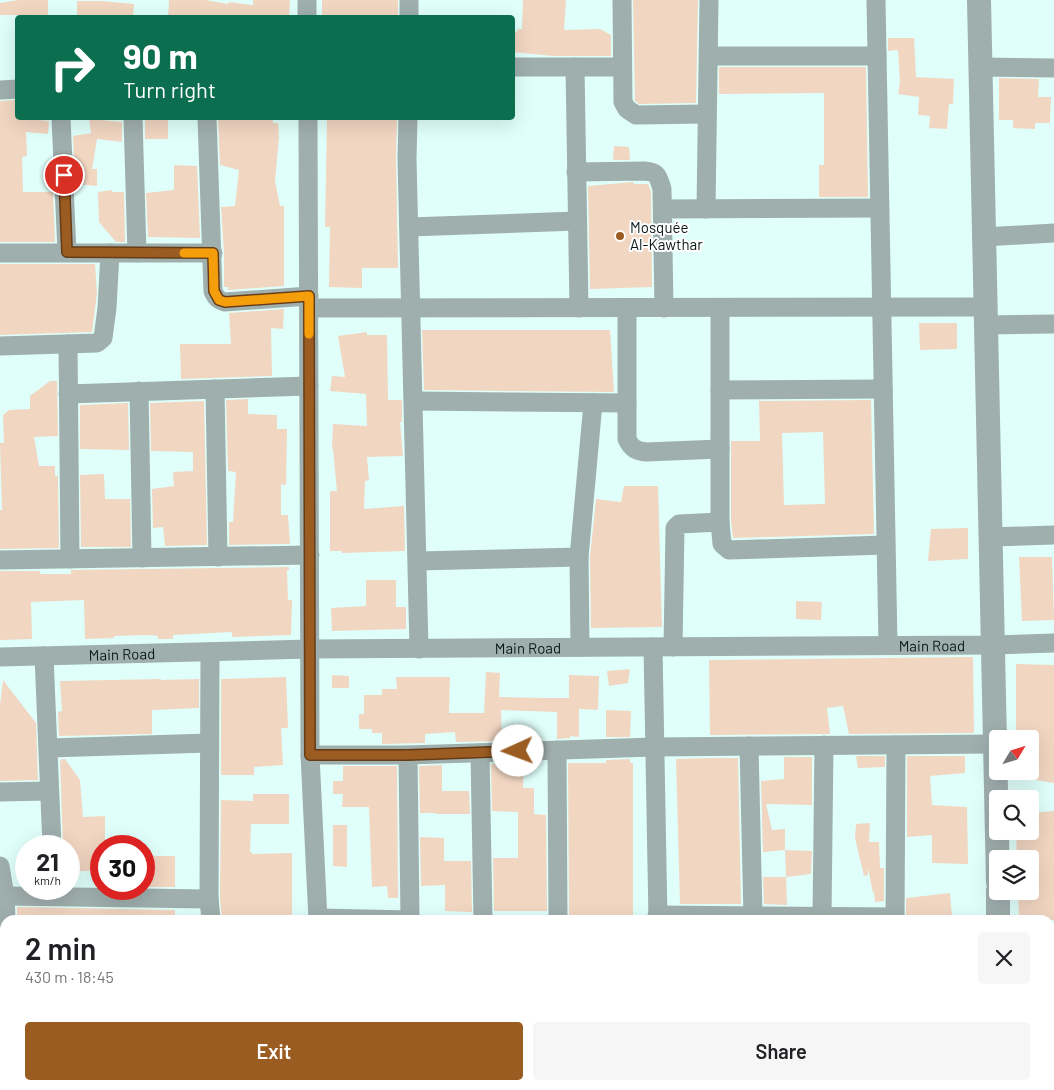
<!DOCTYPE html>
<meta charset="utf-8">
<style>
body{margin:0;font-family:Barlow,sans-serif;background:#f6f6f6;color:#202124;height:100vh;display:flex;flex-direction:column;font-size:19px;white-space:nowrap}
*{box-sizing:border-box;margin:0}
p{font-size:16px;color:#757577}
.icon{flex:none;width:28px;height:28px;fill:none;stroke:currentColor;stroke-width:2;stroke-linecap:round;stroke-linejoin:round}
.map{position:relative;flex:1;overflow:hidden}
.drawer{position:absolute;left:0px;top:915px;width:1055px;height:175px;display:flex;flex-direction:column;background:#fff;border-radius:15px 15px 0 0;box-shadow:0 5px 20px #0002}
.drawer>*{flex:none}
.hud{position:absolute;left:15px;top:15px;width:500px;height:105px;border-radius:5px;box-shadow:0 5px 20px #0002;background:#0b6e4f;color:#fff;overflow:hidden}
.needle{width:32px;rotate:52deg}
.fabs{position:absolute;left:989px;top:730px;display:grid;gap:10px}
.fabs a{display:grid;place-items:center;width:50px;height:50px;border-radius:5px;background:#fff;box-shadow:0 5px 20px #0002;font-size:25px}
.speed{position:absolute;left:15px;top:835px;display:flex;gap:10px;font-size:25px;font-weight:700;text-align:center}
.speed>*{display:grid;place-content:center;width:65px;height:65px;border-radius:50%;background:#fff;box-shadow:0 5px 20px #0002;line-height:1}
.speed small{font-size:12px;font-weight:400}
.speed .limit{border:8px solid #d22;background:#fff;color:#111}
.pin{position:absolute;display:grid;place-items:center;width:42px;height:42px;color:#fff;margin:-21px;border:2px solid #fff;border-radius:50%;box-shadow:0 1px 5px #0007}
.me{position:absolute;width:55px;margin:-28px;rotate:268deg;stroke-linejoin:round;filter:drop-shadow(0 0 4px #0008)}
.turn{display:flex;align-items:center;gap:18px;height:105px;padding:0 25px;font-size:22px}
.turn .icon{width:65px;height:65px;stroke-width:2.5}
.turn b{display:block;font-size:35px;line-height:42px}
.round{display:grid;place-items:center;flex:none;width:52px;height:52px;border-radius:5px;background:#f6f6f6}
.head{display:flex;align-items:center;justify-content:space-between;height:85px;padding:0 25px}
h1{font-size:30px;font-weight:600;line-height:38px}
.cta{display:flex;gap:10px;margin-top:auto;padding:10px 25px}
.cta a{flex:1;height:58px;border-radius:5px;background:#9b5c22;color:#fff;font-size:20px;font-weight:600;line-height:58px;text-align:center}
.cta a+a{background:#f6f6f6;color:#202124}
.map>svg:first-child{display:block}
.building{fill:#f1d6c2;fill-rule:evenodd}
.lines{fill:none;stroke-linecap:round;stroke-linejoin:round}
.minor{stroke:#9fafad;stroke-width:19}
.tertiary{stroke:#9fafad;stroke-width:24}
.route-casing{stroke:#653c16;stroke-width:12}
.route{stroke:#9b5c22;stroke-width:9}
.slow{stroke:#f59e0b;stroke-width:9}
.poi-dot{fill:#9b5c22;stroke:#fff;stroke-width:2}
.labels{text-anchor:middle;dominant-baseline:central;stroke-width:4;stroke-linejoin:round;paint-order:stroke}
.poi-label{font-size:15px;fill:#0a1917;stroke:#fff;text-anchor:start}
.street-label{font-size:15px;fill:#0a1917;stroke:#fff}
</style>
<div class="map">
<svg width="1054" height="1090" viewBox="0 0 1054 1090">
<rect width="100%" height="100%" fill="#e0fffa"/>
<path class="building" d="M19,0H48V15H0V3Z
M169,0H205L228,4L229,2L253,5V0H290L289,18H168Z
M322,0H398V16L359,15V18H322Z
M523,0H566L564,30L600,29L611,35V56H553L512,52V31L517,32L518,29H522Z
M633,0H698L696,103L639,104L635,101Z
M77,1H102L134,4L133,18H77Z
M888,38H914L916,77L954,79L953,104H949L947,129L929,128L930,116L918,115L919,97L898,94L900,82L898,50L888,51Z
M719,67H866L868,197H819V165H824V93L719,94Z
M999,78L1039,79L1038,97H1051L1050,123H1035V129L1013,128V120H999Z
M18,100V118L49,121L48,134L26,132L27,156L22,157L23,192H53L55,242H0V101Z
M145,118L168,119V139H145Z
M218,118H273V123H278L279,137L275,181L280,206H284V286L228,290V287H224V253L221,207L235,206L239,170L220,165Z
M327,118L367,119L397,118L396,159L398,268H362V288L329,287L330,227H325Z
M89,119L122,122V142L97,139L92,169H97V186L75,184L73,136L91,133Z
M614,146L629,147L630,160H613Z
M174,165L197,166L200,238L148,237L146,193L174,190Z
M633,182L634,184H648L651,191L652,287L590,289L588,186Z
M112,190V192H124L125,242H116L99,222L98,192Z
M0,264H95L97,293L92,332L0,335Z
M284,309L283,329L271,328L272,376L181,379L180,344H231L229,313Z
M919,323H957V349L920,350Z
M422,330H610L614,392L424,390Z
M367,332V335H387L388,400H402V422H400L403,456L367,457L369,480L365,481L364,509L404,506L405,551L342,553V551H330V491H337L333,449H332L333,424L367,426L366,394L330,391L332,376L345,377L338,336Z
M50,381H57L58,436L34,437L39,466H55V476H58L59,548L0,549V510H2L0,443H4L3,415L9,410L30,409V396Z
M248,399V414L277,415V429H287L286,485L281,484V515H288L290,544L229,545V522H233L236,472L228,471L226,400Z
M871,400L874,534L733,538L731,521V441H760L759,401ZM823,432L825,504L784,505L782,433Z
M204,401L207,545L165,546L163,527L153,528L152,489L174,486L173,472L193,471V452L151,451L150,403Z
M128,403L129,450L80,449V405Z
M104,474L105,499H130L131,547H81L80,475Z
M624,486H658L662,627L591,628L590,557L596,499L621,502Z
M968,528V559L928,561L931,529Z
M1019,557H1052L1054,620L1022,621Z
M289,567V570H287L288,600H292L291,635L232,637V632L173,635V639H158V636L147,635L114,636V638L85,639L84,600L31,602L32,639L0,640V571H40V574H71V570Z
M366,580H396V607H406V629L332,631L331,608L366,606Z
M796,601L822,602L821,620L796,619Z
M973,657L974,733L849,734L843,706L827,708L830,734L710,735L709,660Z
M1016,664L1054,665V783L1030,779V739H1016Z
M630,669L628,683L609,686L607,671Z
M486,672L500,673L499,697L543,698H569V675L599,676L598,710L579,709V737L570,736V738L557,739V712L501,710L502,741L456,742L455,732L425,734V743L382,744V733H372V729H359V714H364V695H382V689H397L396,677H450L449,713H484Z
M332,675L349,676V688H332Z
M286,677L288,728H281L283,765L254,767V775H221V679Z
M161,679V680L199,679V708L152,710V734L59,736L58,712L62,711L60,681Z
M3,680L36,723L38,780L0,781V705Z
M606,710L631,711L630,737H606Z
M856,756H885V767L858,768Z
M907,756H965V773L930,776L932,805L967,807L968,864L932,863V835L907,837Z
M784,757H812V805L766,804L772,830L785,829V850L763,852L761,781L784,779Z
M710,758H738L741,904H680L676,759Z
M60,759L62,762V759H65L80,780L83,817L105,816V846H101V870L69,872V846H63Z
M630,759V763H633V920H569L568,763H606V760Z
M524,763L523,788H534V814L546,815L547,911H494L493,858H518V812L492,811L491,764Z
M442,765V791H469L470,814H436V813H420L419,766Z
M343,766H397L398,898H388L387,886L372,887L369,807H342L343,794H333V781H343Z
M253,794H289V824H251L250,852H252V854L292,853V920H222L220,898L221,800L253,801Z
M1054,811V920H1019L1018,891H1030V859H1017L1016,831H1030V813Z
M870,823L869,842H879L880,868H884V901L875,902L874,892L873,893L868,868V875L864,876L855,838L856,824Z
M333,825H347V867L333,866Z
M420,837L444,838V861H471L472,912L445,911V885L421,886Z
M785,850L812,851L811,874L786,877Z
M144,856H175V887H144Z
M763,877H786L787,905L764,904Z
M950,893L952,917L930,918V920H906V898Z
M17,907L175,910V920H17Z"/>
<g class="lines">
<g class="minor">
<path d="M307,0V18"/>
<path d="M622,0L623,102L627,109L636,115L707,114"/>
<path d="M876,0C879,215 883,430 888,645"/>
<path d="M409,18V0"/>
<path d="M709,56H877"/>
<path d="M512,67H622"/>
<path d="M575,67L579,308"/>
<path d="M980,67L1054,68"/>
<path d="M0,90L18,89"/>
<path d="M61,118L67,252"/>
<path d="M133,118L137,253"/>
<path d="M207,118L213,291C216,298 218,300 225,302L309,296"/>
<path d="M308,118L310,755L318,920"/>
<path d="M408,118L407,159L419,649"/>
<path d="M576,172L644,171C658,172 658,176 662,189L664,308"/>
<path d="M663,209L879,208"/>
<path d="M706,209L709,0"/>
<path d="M409,227L577,221"/>
<path d="M984,237L1054,233"/>
<path d="M0,253H213"/>
<path d="M309,308L985,307"/>
<path d="M627,308V439C631,448 636,451 646,452L720,449"/>
<path d="M986,325L1054,324"/>
<path d="M68,344L70,559"/>
<path d="M0,346L97,343L103,338L107,308L110,253"/>
<path d="M215,389L218,557"/>
<path d="M720,390L883,389"/>
<path d="M139,391L142,558"/>
<path d="M68,394L309,386"/>
<path d="M414,401L627,403"/>
<path d="M720,522L722,544L729,550L885,545"/>
<path d="M990,537L1054,535"/>
<path d="M0,560L310,555"/>
<path d="M418,561L579,557"/>
<path d="M580,647L579,557L593,403"/>
<path d="M653,647L658,920"/>
<path d="M673,647L675,528L679,524L720,522V308"/>
<path d="M210,652L209,899L211,920"/>
<path d="M44,656L52,846"/>
<path id="s1" d="M0,657L310,649L992,645L1054,643"/>
<path d="M749,746L753,916"/>
<path d="M49,748L209,743"/>
<path d="M557,750L558,920"/>
<path d="M480,753L483,920"/>
<path d="M310,755H408L654,747L995,744"/>
<path d="M408,755L410,919"/>
<path d="M0,792L49,791"/>
<path d="M0,866L5,896L6,920"/>
<path d="M5,896L209,899"/>
<path d="M657,915L895,917"/>
<path d="M822,917L824,745"/>
<path d="M318,918L411,920"/>
<path d="M895,920L896,745"/>
<path d="M1050,984H1054"/>
<path d="M0,998L5,997"/>
<path d="M217,1085V1090"/>
<path d="M418,1085L419,1090"/>
<path d="M567,1085V1090"/>
<path d="M660,1085L661,1090"/>
<path d="M775,1085V1090"/>
<path d="M54,1090V1085"/>
<path d="M320,1090V1085"/>
</g>
<path class="tertiary" d="M979,0L998,882
M998,891V920
M1002,1085V1090"/>
</g>
<g class="lines">
<g class="route-casing">
<path id="route" d="M64,175L67,252L213,253L214,291L219,300L225,302L309,296L310,755H408L518,751"/>
</g>
<use href="#route" class="route"/>
<path class="slow" d="M184,253H213L214,291L219,300L225,302L309,296V334"/>
</g>
<circle class="poi-dot" cx="620" cy="236" r="5"/>
<g class="labels">
<g class="poi-label">
<text x="630" y="227">Mosquée<tspan x="630" dy="17">Al-Kawthar</tspan></text>
</g>
<g class="street-label">
<text stroke="none"><textPath href="#s1" startOffset="932">Main Road</textPath></text>
<text stroke="none"><textPath href="#s1" startOffset="528">Main Road</textPath></text>
<text stroke="none"><textPath href="#s1" startOffset="122">Main Road</textPath></text>
</g>
</g>
</svg>
<div class="fabs">
<a><svg class="needle" viewBox="-14 -14 28 28"><path d="M0-13l5 13h-10z" fill="#e53935"/><path d="M0 13l5-13h-10z" fill="#757577"/></svg></a>
<a><svg class="icon" aria-label="search" viewBox="0 0 24 24"><circle cx="10" cy="10" r="6"/><path d="M15 15l6 6"/></svg></a>
<a><svg class="icon" aria-label="layers" viewBox="0 0 24 24"><path d="M12 4l9 5-9 5-9-5zM3 14l9 5 9-5"/></svg></a>
</div>
<div class="speed"><div>21<small>km/h</small></div><div class="limit">30</div></div>
<div class="pin" style="left:64px;top:175px;background:#d93025"><svg class="icon" aria-label="arrive" viewBox="0 0 24 24"><path d="M6 21V4h12l-3 4 3 4H6"/></svg></div>
<svg class="me" style="left:518px;top:751px" viewBox="-20 -20 40 40"><circle r="19" fill="#fff"/><path d="M0-13L10 11 0 6-10 11z" fill="#9b5c22"/></svg>
<div class="hud">
<div class="turn"><svg class="icon" aria-label="right" viewBox="0 0 24 24"><path d="M7 20v-9h11M14 6l5 5-5 5"/></svg><div><b>90 m</b>Turn right</div></div>
</div>
<section class="drawer">
<div class="head"><div><h1>2 min</h1><p>430 m · 18:45</p></div><a class="round"><svg class="icon" aria-label="close" viewBox="0 0 24 24"><path d="M6 6l12 12M18 6L6 18"/></svg></a></div>
<div class="cta"><a>Exit</a><a>Share</a></div>
</section>
</div>
